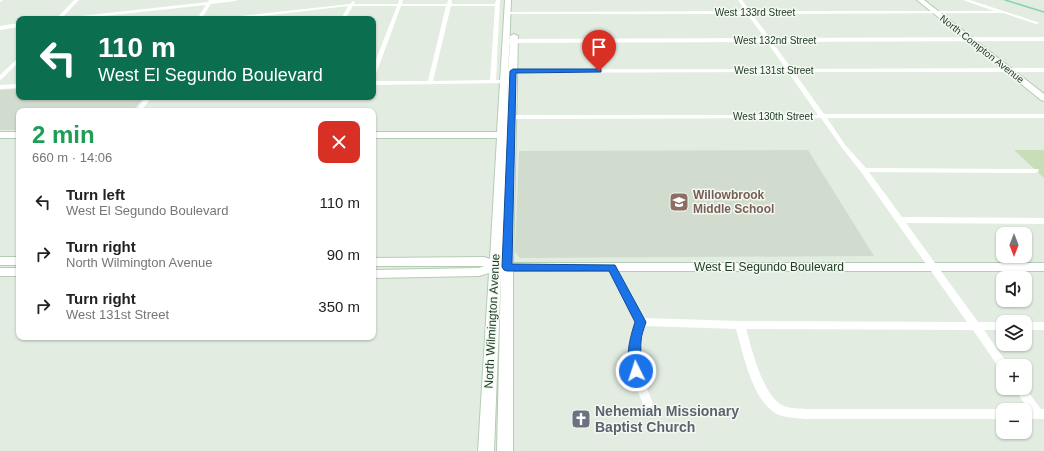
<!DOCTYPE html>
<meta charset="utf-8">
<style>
body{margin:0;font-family:Arial,sans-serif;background:#f6f6f6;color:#222;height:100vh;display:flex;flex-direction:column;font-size:15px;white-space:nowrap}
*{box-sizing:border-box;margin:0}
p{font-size:13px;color:#767676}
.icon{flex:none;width:22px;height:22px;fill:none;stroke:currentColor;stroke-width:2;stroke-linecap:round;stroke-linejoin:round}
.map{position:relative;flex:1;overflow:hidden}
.side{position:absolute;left:16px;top:108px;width:360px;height:232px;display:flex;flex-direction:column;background:#fff;border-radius:8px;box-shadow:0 1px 3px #0004}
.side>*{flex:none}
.top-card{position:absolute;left:16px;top:16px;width:360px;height:84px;border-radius:8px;box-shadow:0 1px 3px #0004;background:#0b6e4f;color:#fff;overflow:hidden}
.needle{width:26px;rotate:180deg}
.tools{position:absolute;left:996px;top:227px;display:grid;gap:8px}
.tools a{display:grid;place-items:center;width:36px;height:36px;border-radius:8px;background:#fff;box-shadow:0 1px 3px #0004;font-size:20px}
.pin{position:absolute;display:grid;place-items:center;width:34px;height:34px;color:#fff;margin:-41px -17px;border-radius:50% 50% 50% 0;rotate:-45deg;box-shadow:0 0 4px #0007}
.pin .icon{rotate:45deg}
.me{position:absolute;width:44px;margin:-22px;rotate:356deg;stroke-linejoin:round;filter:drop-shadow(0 0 3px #0008)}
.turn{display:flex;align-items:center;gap:14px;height:84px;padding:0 16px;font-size:18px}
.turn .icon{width:52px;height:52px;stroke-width:2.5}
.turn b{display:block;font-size:28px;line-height:34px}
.round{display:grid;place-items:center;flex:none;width:42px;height:42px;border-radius:8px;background:#f6f6f6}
.summary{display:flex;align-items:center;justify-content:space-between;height:68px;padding:0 16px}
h1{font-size:24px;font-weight:600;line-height:30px;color:#1e9e55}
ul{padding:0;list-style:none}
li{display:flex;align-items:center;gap:12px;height:52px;padding:0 16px}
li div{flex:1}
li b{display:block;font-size:15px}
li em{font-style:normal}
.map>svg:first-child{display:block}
.built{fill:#d1dccf}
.green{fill:#c8deb9}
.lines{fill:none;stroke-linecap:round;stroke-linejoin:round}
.stream{stroke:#87d3ac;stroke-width:1.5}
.secondary-casing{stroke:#b5ccb4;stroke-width:2}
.street{fill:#fff;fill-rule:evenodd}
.secondary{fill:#fff;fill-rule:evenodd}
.route{fill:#1a73e8;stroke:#114b97}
.labels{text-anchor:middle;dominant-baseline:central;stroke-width:3;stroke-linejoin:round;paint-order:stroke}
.far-street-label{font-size:10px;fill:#213e23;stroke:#f3f9f2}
.education-label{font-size:12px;font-weight:bold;fill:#785e54;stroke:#f3f9f2;text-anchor:start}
.street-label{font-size:12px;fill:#213e23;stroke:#f3f9f2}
.near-worship-label{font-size:14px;font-weight:bold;fill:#5b616d;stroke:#f3f9f2;text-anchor:start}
</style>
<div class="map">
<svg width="1044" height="451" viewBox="0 0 1044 451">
<rect width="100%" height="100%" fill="#e2ece1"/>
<path class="built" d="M19,89V97H144L133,111H19V130H0V90Z
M808,150L874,256L520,258L515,252L519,151Z"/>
<path class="green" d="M1014,150H1044V178Z"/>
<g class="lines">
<path class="stream" d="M1005,0L1044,12"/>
<g class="secondary-casing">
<path id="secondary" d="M505,0H511L506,132L510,36L514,34L518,36L513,263H1044V271H513V451H497L501,271L494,451H478L489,273L479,276L373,278V270L479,268L484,266H373V258L484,257L490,259L497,138H373V132H497Z
M917,0H924L1044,94V101L1041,100Z
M0,132H19V138H0Z
M0,257H19V265H0Z
M0,268H19V276H0Z"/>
</g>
<path class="street" d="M0,0H3L0,2Z
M74,0H79L62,18L208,2L209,0H237L235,1L211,4L201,19H197L206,5L76,19H56Z
M399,0H403L402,4H447L448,0H452V4H495L496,0H500L496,80H510L513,82L512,83L373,85V81H428L446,6H401L376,74L373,76V67L397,6H353L345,19H341L348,6L236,19H221L223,18L350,4L353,1L355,2L354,4H398ZM451,6H495L490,80L433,81Z
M738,0H742L750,11H994L963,0H970L1040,23L1036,24L1003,13L752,14L770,38L1044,37V41L772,42L792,69L1044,68V72H794L824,114H1044V118H827L846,146L866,168L1038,169L1039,171L1035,173L869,172L902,217L1044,218V224L906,223L978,322H1003V330H984L1009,366H1003V370L1000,369L973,330L746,329C752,349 763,398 784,406C791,409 799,408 806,409H1003L1006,410H1003V419H806C796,418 784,418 775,413C752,399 743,353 736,329L644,326C636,357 641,375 653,403L652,406L648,408L644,406C635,386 626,363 630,340C631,334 634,328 635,322L608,267L609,265H615L643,318L740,321L967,322L861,172L842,148L821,118L505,119L502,117L505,115H818L788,72L504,73L501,71L504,69H786L767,42L507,43L504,41L507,39L765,38L747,14H507L505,13L507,12L745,11Z
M19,23V27L0,30V26Z
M19,57V62L2,79L0,80V75Z
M19,84V88L0,89V85Z
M146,97H152L141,111H135Z
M1025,322H1044V330H1025Z
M1014,388H1025L1041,409H1044V419H1025V410H1022L1028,409Z"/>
<use href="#secondary" class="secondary"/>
</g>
<path class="route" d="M599,69H601V72L516,73L512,264L615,265L646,322C644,329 641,335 641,342C640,350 643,370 640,375L636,376L632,375C624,359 630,338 635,322L609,271H507L504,270L502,267L510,71L513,69Z"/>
<defs>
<g id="school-square" transform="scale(1)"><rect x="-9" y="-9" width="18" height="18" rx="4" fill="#8d6e63" stroke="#f3f9f2"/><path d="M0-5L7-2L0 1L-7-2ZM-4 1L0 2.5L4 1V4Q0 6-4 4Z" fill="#fff"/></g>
<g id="church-square" transform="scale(1)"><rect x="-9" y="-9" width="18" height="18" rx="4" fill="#6b7280" stroke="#f3f9f2"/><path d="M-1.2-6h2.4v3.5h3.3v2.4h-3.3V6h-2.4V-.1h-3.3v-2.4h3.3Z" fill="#fff"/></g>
</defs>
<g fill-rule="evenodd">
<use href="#school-square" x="679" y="202"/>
<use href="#church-square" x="581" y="419"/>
</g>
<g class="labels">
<g class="far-street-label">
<text x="755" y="12">West 133rd Street</text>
<text x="775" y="40">West 132nd Street</text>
<text transform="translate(982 49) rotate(38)">North Compton Avenue</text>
<text x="774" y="70">West 131st Street</text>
<text x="773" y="116">West 130th Street</text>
</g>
<g class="education-label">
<text x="693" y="195">Willowbrook<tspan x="693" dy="14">Middle School</tspan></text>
</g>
<g class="street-label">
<text x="769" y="267">West El Segundo Boulevard</text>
<text transform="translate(492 321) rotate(-87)">North Wilmington Avenue</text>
</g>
<g class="near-worship-label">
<text x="595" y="411">Nehemiah Missionary<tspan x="595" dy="16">Baptist Church</tspan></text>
</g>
</g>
</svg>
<div class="tools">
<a><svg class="needle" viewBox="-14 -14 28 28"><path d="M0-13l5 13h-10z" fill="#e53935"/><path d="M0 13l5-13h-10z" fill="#767676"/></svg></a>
<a><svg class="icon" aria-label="sound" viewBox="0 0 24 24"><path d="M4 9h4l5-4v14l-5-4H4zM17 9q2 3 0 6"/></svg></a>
<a><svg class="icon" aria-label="layers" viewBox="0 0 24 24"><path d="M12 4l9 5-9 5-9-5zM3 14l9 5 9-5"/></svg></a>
<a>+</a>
<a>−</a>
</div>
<div class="pin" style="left:599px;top:71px;background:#d93025"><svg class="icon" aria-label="arrive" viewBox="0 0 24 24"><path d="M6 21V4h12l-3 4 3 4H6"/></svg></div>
<svg class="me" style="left:636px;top:371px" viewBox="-20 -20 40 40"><circle r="17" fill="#1a73e8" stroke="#fff" stroke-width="3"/><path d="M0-11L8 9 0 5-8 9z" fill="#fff"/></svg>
<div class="top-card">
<div class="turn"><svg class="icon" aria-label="left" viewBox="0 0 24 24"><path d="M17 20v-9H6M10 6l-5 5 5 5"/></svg><div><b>110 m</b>West El Segundo Boulevard</div></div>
</div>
<section class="side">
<div class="summary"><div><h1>2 min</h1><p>660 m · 14:06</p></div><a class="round" style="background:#d93025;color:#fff"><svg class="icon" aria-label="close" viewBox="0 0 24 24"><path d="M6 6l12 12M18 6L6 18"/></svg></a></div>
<ul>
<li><svg class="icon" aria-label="left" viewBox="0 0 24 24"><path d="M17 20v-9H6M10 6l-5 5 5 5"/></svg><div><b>Turn left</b><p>West El Segundo Boulevard</p></div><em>110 m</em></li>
<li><svg class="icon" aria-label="right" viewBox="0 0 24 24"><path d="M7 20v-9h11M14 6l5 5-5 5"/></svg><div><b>Turn right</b><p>North Wilmington Avenue</p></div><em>90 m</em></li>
<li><svg class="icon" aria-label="right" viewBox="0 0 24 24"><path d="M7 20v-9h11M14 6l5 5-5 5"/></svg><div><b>Turn right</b><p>West 131st Street</p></div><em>350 m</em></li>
</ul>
</section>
</div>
